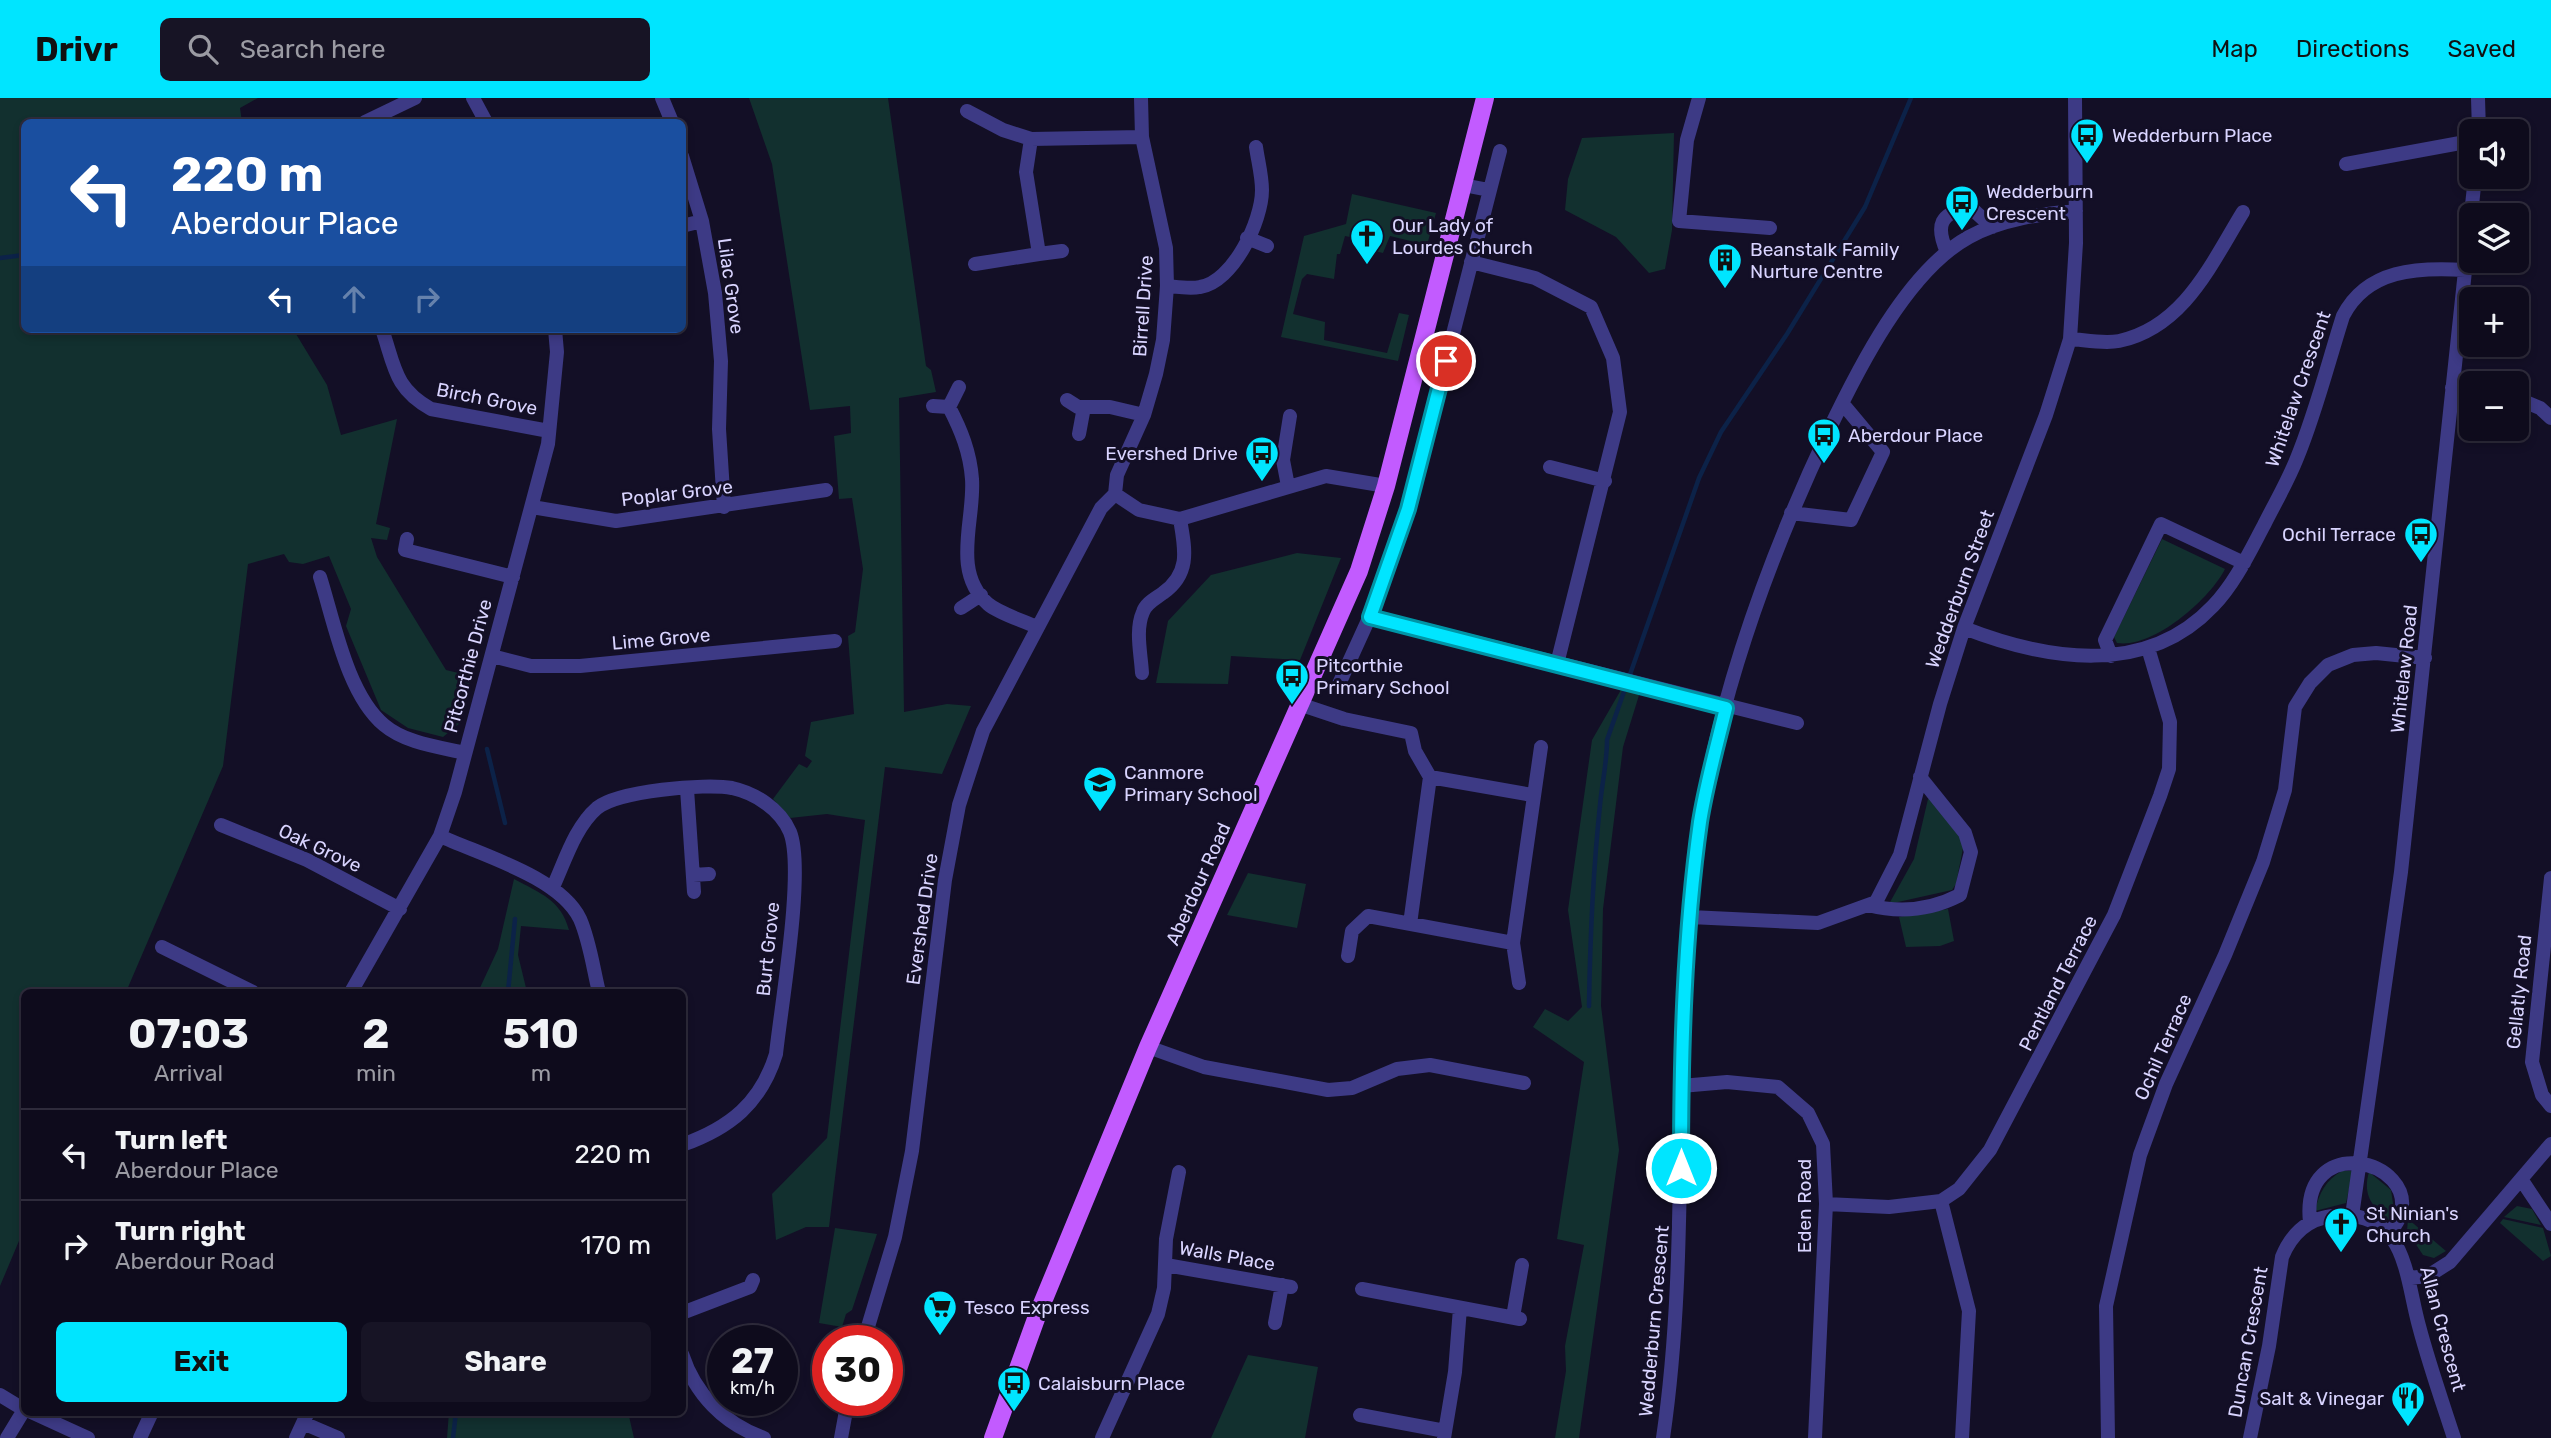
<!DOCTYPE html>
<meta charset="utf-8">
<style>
body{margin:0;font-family:Rubik,sans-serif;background:#171425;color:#f1f3f6;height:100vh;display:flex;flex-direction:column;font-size:26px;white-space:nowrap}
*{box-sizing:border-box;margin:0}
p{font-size:23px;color:#9b9ba3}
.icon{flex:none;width:38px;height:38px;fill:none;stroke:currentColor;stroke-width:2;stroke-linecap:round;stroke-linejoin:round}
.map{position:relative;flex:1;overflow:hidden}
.side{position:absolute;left:21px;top:891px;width:665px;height:427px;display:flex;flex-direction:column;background:#0e0b1c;border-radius:10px;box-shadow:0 4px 10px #0003,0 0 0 2px #2e2b3b}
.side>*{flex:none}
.guide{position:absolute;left:21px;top:21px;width:665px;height:214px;border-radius:10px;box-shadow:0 4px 10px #0003,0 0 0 2px #2e2b3b;background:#1a4fa0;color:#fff;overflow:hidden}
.controls{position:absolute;left:2459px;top:21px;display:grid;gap:14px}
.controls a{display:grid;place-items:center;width:70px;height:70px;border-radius:10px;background:#0e0b1c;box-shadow:0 4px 10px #0003,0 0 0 2px #2e2b3b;font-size:35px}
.speed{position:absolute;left:707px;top:1227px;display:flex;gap:14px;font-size:35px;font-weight:700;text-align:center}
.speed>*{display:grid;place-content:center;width:91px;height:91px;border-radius:50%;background:#0e0b1c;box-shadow:0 4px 10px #0003,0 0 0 2px #2e2b3b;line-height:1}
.speed small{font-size:18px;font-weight:400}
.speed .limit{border:10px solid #d22;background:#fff;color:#111}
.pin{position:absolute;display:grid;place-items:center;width:60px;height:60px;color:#fff;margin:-30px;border:4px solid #fff;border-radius:50%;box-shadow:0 2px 7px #0007}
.me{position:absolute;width:77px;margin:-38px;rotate:0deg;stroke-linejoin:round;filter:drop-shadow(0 0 5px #0008)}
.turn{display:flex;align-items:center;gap:24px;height:147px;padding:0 35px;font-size:32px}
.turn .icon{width:91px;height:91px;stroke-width:2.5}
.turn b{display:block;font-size:49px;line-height:60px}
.lanes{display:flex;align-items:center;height:66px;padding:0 35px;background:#0003;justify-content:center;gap:35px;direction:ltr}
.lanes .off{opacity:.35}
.eta{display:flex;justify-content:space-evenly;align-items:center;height:119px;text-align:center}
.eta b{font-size:42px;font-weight:700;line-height:49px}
.action{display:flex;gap:14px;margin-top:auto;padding:14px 35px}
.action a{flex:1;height:80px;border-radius:10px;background:#00e5ff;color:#111;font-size:28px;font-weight:700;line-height:80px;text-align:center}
.action a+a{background:#171425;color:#f1f3f6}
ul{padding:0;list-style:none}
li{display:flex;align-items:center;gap:21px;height:91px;padding:0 35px;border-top:2px solid #2e2b3b}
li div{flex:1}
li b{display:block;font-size:26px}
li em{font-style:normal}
header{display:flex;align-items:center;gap:42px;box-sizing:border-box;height:98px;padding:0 35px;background:#00e5ff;color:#111}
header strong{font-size:33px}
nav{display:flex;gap:38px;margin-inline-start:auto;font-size:24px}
.search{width:490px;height:63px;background:#171425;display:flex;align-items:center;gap:18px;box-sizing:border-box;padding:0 24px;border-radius:10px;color:#9b9ba3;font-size:26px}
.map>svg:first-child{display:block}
.green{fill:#12302f}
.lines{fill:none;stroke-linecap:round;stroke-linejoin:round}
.stream{stroke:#0c2248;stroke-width:4.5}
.minor{stroke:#3d3a85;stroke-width:14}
.major{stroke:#c25bff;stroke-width:18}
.route-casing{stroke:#0095a6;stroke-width:18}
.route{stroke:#00e5ff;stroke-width:12}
.labels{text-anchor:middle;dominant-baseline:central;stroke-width:6;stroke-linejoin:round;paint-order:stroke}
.poi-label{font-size:19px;fill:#d9d4ff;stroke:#130f26;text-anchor:start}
.street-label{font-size:19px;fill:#d9d4ff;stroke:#130f26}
</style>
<header>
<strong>Drivr</strong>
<div class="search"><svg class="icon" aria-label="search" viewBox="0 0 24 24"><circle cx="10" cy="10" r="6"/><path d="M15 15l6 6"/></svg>Search here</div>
<nav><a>Map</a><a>Directions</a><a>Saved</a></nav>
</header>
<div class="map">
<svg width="2551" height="1340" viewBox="0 0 2551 1340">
<rect width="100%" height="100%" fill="#130f26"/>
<path class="green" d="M0,0H258L240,10L242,24H24V231H293L327,287L341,337L397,321L376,426L390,430L387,442L371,440L377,459L446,572L471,578L460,625L443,639L408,630L381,612L346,528L351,511L329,458L303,466L289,464L284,456L248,466L223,668L126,894H24V1131L0,1188Z
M749,0H888L926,268L931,272L936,294L899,300L904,614L947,606L971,608L942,676L885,669L829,1129H806L776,1142L772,1096L827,1040L865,722L827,716L790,720L773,701L799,666L807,670L812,663L805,658L811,624L854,616L848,538L855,534L863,471L852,400L839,401L834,338L851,335L850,308L810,312L772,66Z
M1674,35L1672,132L1665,171L1649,175L1616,139L1565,112L1568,81L1582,40Z
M1352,96L1436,115L1427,147L1390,138L1383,155L1353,148L1355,140L1345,138L1340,156H1337L1334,181L1307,176L1302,181L1293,216L1325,224L1324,242L1387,255L1399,215L1409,217L1398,263L1281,239L1304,138L1346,126Z
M2162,441L2225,471C2210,501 2153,551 2117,545L2114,539Z
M1297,455L1341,460L1300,562L1231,558L1228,586L1156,585L1168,523L1211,477Z
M1622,590L1640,594L1623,649L1603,811L1601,908L1619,1052L1579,1340H1555L1566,1273L1565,1248L1584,1147L1557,1141L1584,964L1533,929L1545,911L1568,923L1582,909L1568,812L1592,642Z
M1928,701H1934L1964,745L1956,786L1952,792L1889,806L1914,761Z
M1248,775L1306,786L1297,830L1227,817Z
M514,781C540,795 561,802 569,832L521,828L518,857L527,894H478L498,851Z
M1948,811L1954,843L1940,848L1906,849L1899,819Z
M2342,1073H2353L2346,1105L2315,1113C2319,1095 2326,1082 2342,1073Z
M2369,1074L2391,1092L2395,1119L2392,1124C2373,1110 2362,1098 2369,1074Z
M2517,1108L2532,1111L2541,1127L2504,1119Z
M2408,1121L2446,1153L2434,1160L2423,1157L2407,1133Z
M2503,1121L2543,1130L2551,1158L2543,1163L2500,1125Z
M835,1130L877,1136L852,1212L846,1216L842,1229L819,1225Z
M1248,1257L1318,1269L1305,1340H1211Z
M449,1314H628L634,1340H447Z"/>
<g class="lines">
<path class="stream" d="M0,160L24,157
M487,651L505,725
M508,894L515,821
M1589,908C1590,841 1593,774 1600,707C1602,685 1607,665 1607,642L1699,380L1721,334L1787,236L1865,109L1911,0
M453,1340L456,1314"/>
<path class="minor" d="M473,0L486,24
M662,0L672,24
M1699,0L1687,42L1679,123L1770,130
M2478,0L2479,33
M967,13L1003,32L1031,41L1142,39
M365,24L415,0
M682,58L702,123L715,195L721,263L719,331L724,409
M2346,66L2471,43
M1463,87L1489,92
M682,128L702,123
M1247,140L1267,148
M1947,154C1935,127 1940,115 1970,109L1992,129
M1039,156L1062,153
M1471,164L1535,180L1591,209L1613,260L1620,314L1557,566
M975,166L1039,156L1026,74L1031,41
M1167,188C1178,189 1190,191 1200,189C1233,184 1262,123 1262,92C1262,78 1258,63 1256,49
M382,231C395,269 394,290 431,311L549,333
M2070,241C2085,242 2104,246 2119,243C2184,229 2211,166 2243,114
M2452,290L2471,292
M2516,300L2540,310L2551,320
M1067,302L1078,309H1110L1144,317
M933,308L949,309C961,332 970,354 972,381C975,422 951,473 988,506C1000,516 1022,522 1037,529
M949,309L959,289
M1079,336L1084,309
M1550,369L1605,383
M1288,388L1283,362L1290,318
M1115,396L1139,412L1180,421L1326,378L1386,388
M532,409L616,423L826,392
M1791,415L1851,422L1883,354L1842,305
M407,441L405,452L513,479
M320,479C334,523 347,596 384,627C405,645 439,649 465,655
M961,510L981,497
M1370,518L1797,625
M1964,530C2046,562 2146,579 2213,508C2235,485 2249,455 2264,427C2275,405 2288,383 2297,360C2316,314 2328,265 2343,218C2367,171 2418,169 2465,172
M492,558L531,568H580L835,543
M2111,558L2105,542L2161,426L2244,465
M1142,575C1141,556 1135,532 1143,514C1146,505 1155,501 1163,495C1191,475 1185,451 1180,421
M1339,586L1370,518L1408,411L1500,53
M1302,607L1344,621L1411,635L1415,653L1430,679L1410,826
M1430,679L1532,697
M687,691L694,794
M221,727L307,762L400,811
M440,738C481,757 560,779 580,821C590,844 593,870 599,894
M693,777L709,776
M2551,780L2532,964L2542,997L2551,1008
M553,789C565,763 575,729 597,710C618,693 705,685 732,690C755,695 780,711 790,734C805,772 781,908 776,956C761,1005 730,1030 682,1047
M1868,807C1899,815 1931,812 1960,797L1971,754L1965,735L1920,679
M1690,819L1818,825L1876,804L1900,757L1940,606L1964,530L2046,317L2070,241L2076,145L2075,0
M1513,845L1541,649
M162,849L253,894
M1348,858L1352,833L1368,818L1513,845L1519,885
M351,894L440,738L455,694L548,346L557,254L555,231
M1148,949L1204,969L1328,992L1352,990L1397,971L1430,967L1524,985
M1681,988L1727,984L1778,989L1808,1015L1823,1046L1826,1106L1815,1340
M2521,1081L2551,1126
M1941,1103L1969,1213L1962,1340
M1826,1106L1889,1109L1941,1103L1959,1091L1990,1052L2114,817L2160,698L2169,671L2170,624L2148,550
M2352,1118L2401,774L2475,79
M2310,1124C2300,1033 2419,1061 2400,1118C2398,1124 2393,1130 2389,1136
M1166,1167L1291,1189
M2409,1180L2428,1178L2450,1164L2551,1046
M1362,1191L1520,1221
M682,1215L750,1189L753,1182
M1513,1219L1522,1167
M1275,1225L1282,1187
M864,1242L895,1139L912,1053L945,782L959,707L983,633L1101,410L1115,396L1117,377L1144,317L1156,276L1163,242L1167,188L1166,150L1142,39L1141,0
M682,1256C695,1296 724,1326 764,1340
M0,1297L23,1311
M31,1314L88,1340
M1360,1317L1445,1333
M303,1325L338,1340
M7,1340L24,1312
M140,1340L152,1314
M296,1340L308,1314
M841,1340L848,1302
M1102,1340L1158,1216L1164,1190L1166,1141L1179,1074
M1444,1340L1455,1274L1460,1210
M1663,1340C1693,1135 1668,927 1700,722C1722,587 1770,457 1828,334C1858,271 1907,173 1969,139C2002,121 2040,116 2076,113
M2108,1340L2106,1208L2140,1057L2166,986L2225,857L2263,764L2285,692L2295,609L2310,585L2328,567L2353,557L2376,555L2425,560
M2250,1340L2269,1248L2282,1159C2291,1137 2307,1121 2332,1118C2407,1110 2405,1178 2419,1228C2429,1266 2442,1303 2454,1340"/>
<path class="major" d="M993,1340L1037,1218L1148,949L1359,473L1386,388L1485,0"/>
</g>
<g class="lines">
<g class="route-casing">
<path id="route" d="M1446,263L1408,411L1370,519L1726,610C1717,647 1706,686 1700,724C1684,838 1681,955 1681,1070"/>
</g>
<use href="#route" class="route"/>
</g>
<defs>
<g id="bus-pin" transform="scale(1.75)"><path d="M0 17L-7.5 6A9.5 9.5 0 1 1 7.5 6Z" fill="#00e5ff" stroke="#130f26"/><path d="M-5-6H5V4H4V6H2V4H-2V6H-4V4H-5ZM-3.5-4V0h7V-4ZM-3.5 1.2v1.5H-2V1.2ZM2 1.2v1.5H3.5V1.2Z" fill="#111"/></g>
<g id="church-pin" transform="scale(1.75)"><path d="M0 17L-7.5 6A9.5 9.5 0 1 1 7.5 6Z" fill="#00e5ff" stroke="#130f26"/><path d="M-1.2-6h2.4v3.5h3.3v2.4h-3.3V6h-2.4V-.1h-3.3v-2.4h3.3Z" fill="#111"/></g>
<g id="building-pin" transform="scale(1.75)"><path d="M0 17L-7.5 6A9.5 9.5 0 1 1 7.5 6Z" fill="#00e5ff" stroke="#130f26"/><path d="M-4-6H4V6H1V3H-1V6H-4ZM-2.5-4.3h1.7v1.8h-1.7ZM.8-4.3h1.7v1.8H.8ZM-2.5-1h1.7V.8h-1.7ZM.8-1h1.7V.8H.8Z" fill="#111"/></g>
<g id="school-pin" transform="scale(1.75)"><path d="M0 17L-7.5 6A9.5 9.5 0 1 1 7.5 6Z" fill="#00e5ff" stroke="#130f26"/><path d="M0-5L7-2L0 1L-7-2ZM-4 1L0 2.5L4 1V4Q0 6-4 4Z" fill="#111"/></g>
<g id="supermarket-pin" transform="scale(1.75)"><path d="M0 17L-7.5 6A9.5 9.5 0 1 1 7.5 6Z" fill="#00e5ff" stroke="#130f26"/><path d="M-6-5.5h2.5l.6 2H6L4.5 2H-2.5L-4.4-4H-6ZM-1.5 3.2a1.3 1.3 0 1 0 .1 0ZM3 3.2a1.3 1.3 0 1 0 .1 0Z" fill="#111"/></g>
<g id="restaurant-pin" transform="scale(1.75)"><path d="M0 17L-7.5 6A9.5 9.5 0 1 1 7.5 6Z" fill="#00e5ff" stroke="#130f26"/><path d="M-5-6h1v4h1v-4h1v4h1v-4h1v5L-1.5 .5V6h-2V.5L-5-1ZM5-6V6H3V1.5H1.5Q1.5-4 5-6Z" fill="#111"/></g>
</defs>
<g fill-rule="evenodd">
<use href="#bus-pin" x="2087" y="37"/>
<use href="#bus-pin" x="1962" y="104"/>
<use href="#church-pin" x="1367" y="138"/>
<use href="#building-pin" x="1725" y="162"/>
<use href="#bus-pin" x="1824" y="337"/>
<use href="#bus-pin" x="1262" y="355"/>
<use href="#bus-pin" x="2421" y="436"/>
<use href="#bus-pin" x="1292" y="578"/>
<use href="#school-pin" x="1100" y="685"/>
<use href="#church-pin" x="2341" y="1126"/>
<use href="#supermarket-pin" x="940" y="1209"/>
<use href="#bus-pin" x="1014" y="1285"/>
<use href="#restaurant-pin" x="2408" y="1300"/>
</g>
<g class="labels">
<g class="poi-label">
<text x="2112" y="37">Wedderburn Place</text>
<text x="1986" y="93">Wedderburn<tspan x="1986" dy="22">Crescent</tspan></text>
<text x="1392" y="127">Our Lady of<tspan x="1392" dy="22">Lourdes Church</tspan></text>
<text x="1750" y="151">Beanstalk Family<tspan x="1750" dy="22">Nurture Centre</tspan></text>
<text x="1848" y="337">Aberdour Place</text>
<text x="1238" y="355" text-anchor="end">Evershed Drive</text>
<text x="2396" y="436" text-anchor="end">Ochil Terrace</text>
<text x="1316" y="567">Pitcorthie<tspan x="1316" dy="22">Primary School</tspan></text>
<text x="1124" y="674">Canmore<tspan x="1124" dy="22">Primary School</tspan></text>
<text x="2366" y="1115">St Ninian's<tspan x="2366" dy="22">Church</tspan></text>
<text x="964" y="1209">Tesco Express</text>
<text x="1038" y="1285">Calaisburn Place</text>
<text x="2384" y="1300" text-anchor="end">Salt &amp; Vinegar</text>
</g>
<g class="street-label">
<text transform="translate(731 188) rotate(82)">Lilac Grove</text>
<text transform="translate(1143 208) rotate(-86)">Birrell Drive</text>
<text transform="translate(2298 291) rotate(-71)">Whitelaw Crescent</text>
<text transform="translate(487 301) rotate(11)">Birch Grove</text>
<text transform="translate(677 395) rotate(-7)">Poplar Grove</text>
<text transform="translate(1960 491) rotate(-70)">Wedderburn Street</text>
<text transform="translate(661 541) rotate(-5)">Lime Grove</text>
<text transform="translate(468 568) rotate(-75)">Pitcorthie Drive</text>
<text transform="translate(2404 571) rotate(-84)">Whitelaw Road</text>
<text transform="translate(320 750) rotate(25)">Oak Grove</text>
<text transform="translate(1198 786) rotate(-66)">Aberdour Road</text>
<text transform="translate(922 821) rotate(-82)">Evershed Drive</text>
<text transform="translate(768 851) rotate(-84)">Burt Grove</text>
<text transform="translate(2058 885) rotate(-63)">Pentland Terrace</text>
<text transform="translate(2519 894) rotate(-84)">Gellatly Road</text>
<text transform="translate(2163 949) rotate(-66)">Ochil Terrace</text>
<text transform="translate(1804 1108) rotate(-90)">Eden Road</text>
<text transform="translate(1227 1158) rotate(10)">Walls Place</text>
<text transform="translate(1654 1223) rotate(-85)">Wedderburn Crescent</text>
<text transform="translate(2443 1231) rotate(75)">Allan Crescent</text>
<text transform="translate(2248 1244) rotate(-80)">Duncan Crescent</text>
</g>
</g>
</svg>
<div class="controls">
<a><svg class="icon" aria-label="sound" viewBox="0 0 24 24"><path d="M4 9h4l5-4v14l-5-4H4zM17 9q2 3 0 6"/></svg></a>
<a><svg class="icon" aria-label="layers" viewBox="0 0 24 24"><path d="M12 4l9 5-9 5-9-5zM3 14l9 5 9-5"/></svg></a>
<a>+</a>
<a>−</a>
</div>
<div class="speed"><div>27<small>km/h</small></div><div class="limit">30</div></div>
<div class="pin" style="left:1446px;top:263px;background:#d93025"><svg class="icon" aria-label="arrive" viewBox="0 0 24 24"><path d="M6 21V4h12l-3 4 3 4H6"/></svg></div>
<svg class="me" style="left:1681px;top:1070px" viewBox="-20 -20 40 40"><circle r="17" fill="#00e5ff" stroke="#fff" stroke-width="3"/><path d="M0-11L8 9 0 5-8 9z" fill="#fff"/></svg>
<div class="guide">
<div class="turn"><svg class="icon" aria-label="left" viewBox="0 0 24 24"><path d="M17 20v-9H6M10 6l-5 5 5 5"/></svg><div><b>220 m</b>Aberdour Place</div></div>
<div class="lanes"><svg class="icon" aria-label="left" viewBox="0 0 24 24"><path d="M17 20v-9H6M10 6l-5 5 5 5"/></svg><svg class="icon off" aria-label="ahead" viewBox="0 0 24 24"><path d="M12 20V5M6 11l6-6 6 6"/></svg><svg class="icon off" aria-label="right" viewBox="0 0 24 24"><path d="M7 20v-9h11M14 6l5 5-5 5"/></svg></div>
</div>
<section class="side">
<div class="eta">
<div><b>07:03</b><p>Arrival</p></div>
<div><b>2</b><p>min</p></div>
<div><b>510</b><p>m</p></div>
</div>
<ul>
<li><svg class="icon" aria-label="left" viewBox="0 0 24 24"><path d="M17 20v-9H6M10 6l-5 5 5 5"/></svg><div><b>Turn left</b><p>Aberdour Place</p></div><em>220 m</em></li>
<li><svg class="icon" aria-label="right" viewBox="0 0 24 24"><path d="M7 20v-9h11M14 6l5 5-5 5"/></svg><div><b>Turn right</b><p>Aberdour Road</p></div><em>170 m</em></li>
</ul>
<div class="action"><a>Exit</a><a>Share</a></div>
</section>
</div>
